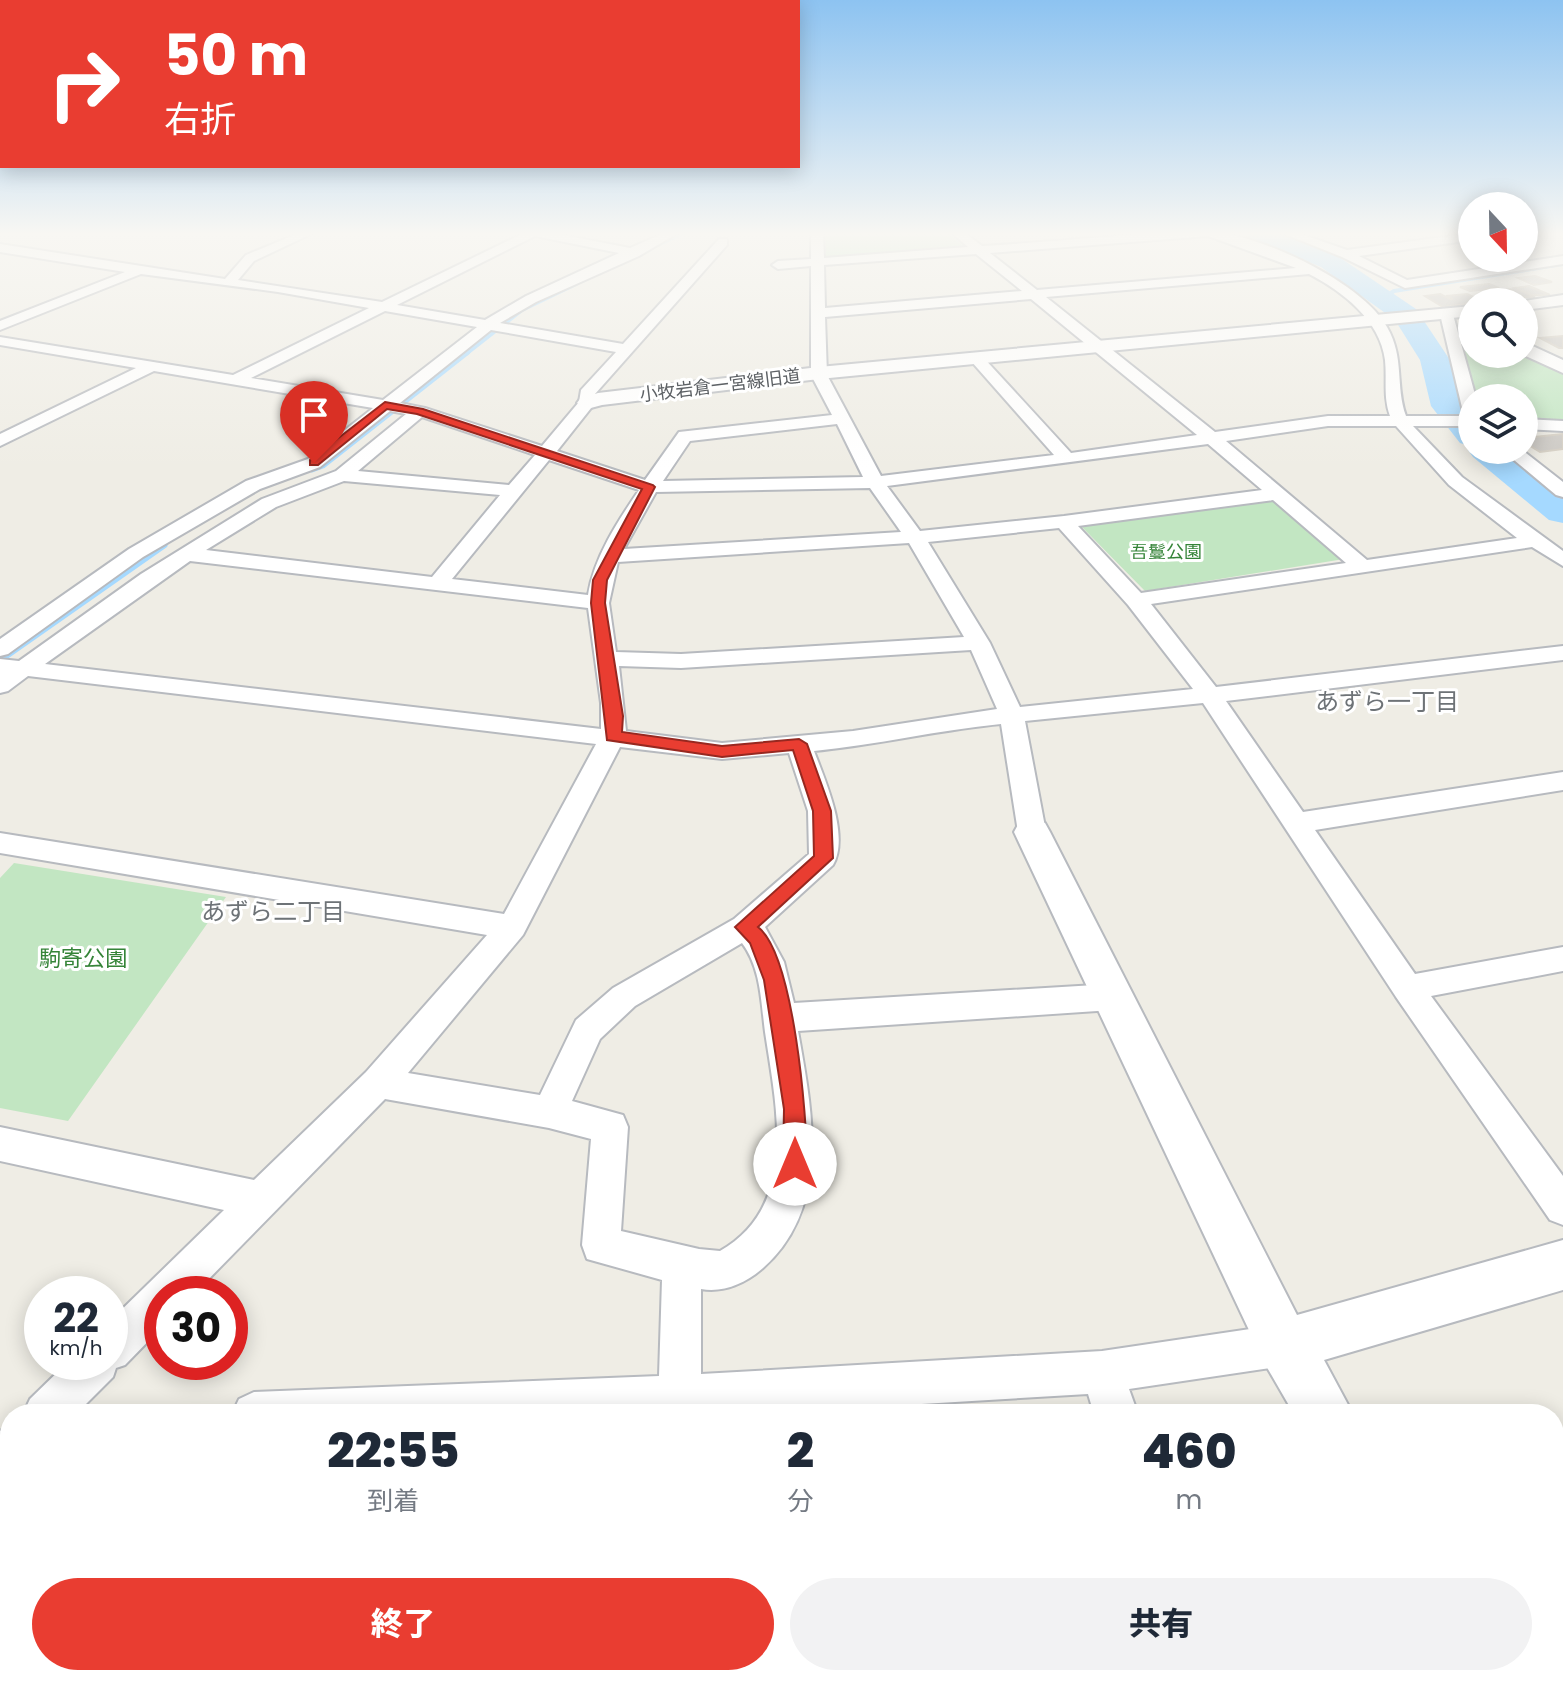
<!DOCTYPE html>
<html lang="ja">
<meta charset="utf-8">
<style>
body{margin:0;font-family:Poppins,"Noto Sans JP",sans-serif;background:#f2f2f3;color:#1f2937;height:100vh;display:flex;flex-direction:column;font-size:30px;white-space:nowrap}
*{box-sizing:border-box;margin:0}
p{font-size:26px;color:#747a83}
.icon{flex:none;width:44px;height:44px;fill:none;stroke:currentColor;stroke-width:2;stroke-linecap:round;stroke-linejoin:round}
.map{position:relative;flex:1;overflow:hidden}
.panel{position:absolute;left:0px;top:1404px;width:1564px;height:282px;display:flex;flex-direction:column;background:#fff;border-radius:32px 32px 0 0;box-shadow:0 4px 20px #0003}
.panel>*{flex:none}
.guide{position:absolute;left:0px;top:0px;width:800px;height:168px;box-shadow:0 4px 20px #0003;background:#e93d31;color:#fff;overflow:hidden}
.needle{width:52px;rotate:158deg}
.tools{position:absolute;left:1458px;top:192px;display:grid;gap:16px}
.tools a{display:grid;place-items:center;width:80px;height:80px;border-radius:50%;background:#fff;box-shadow:0 4px 20px #0003;font-size:40px}
.speed{position:absolute;left:24px;top:1276px;display:flex;gap:16px;font-size:40px;font-weight:700;text-align:center}
.speed>*{display:grid;place-content:center;width:104px;height:104px;border-radius:50%;background:#fff;box-shadow:0 4px 20px #0003;line-height:1}
.speed small{font-size:20px;font-weight:400}
.speed .limit{border:12px solid #d22;background:#fff;color:#111}
.pin{position:absolute;display:grid;place-items:center;width:68px;height:68px;color:#fff;margin:-82px -34px;border-radius:50% 50% 50% 0;rotate:-45deg;box-shadow:0 0 8px #0007}
.pin .icon{rotate:45deg}
.me{position:absolute;width:88px;margin:-44px;rotate:0deg;stroke-linejoin:round;filter:drop-shadow(0 0 6px #0008)}
.turn{display:flex;align-items:center;gap:28px;height:168px;padding:0 32px;font-size:36px}
.turn .icon{width:104px;height:104px;stroke-width:2.5}
.turn b{display:block;font-size:56px;line-height:68px}
.eta{display:flex;justify-content:space-evenly;align-items:center;height:136px;text-align:center}
.eta b{font-size:48px;font-weight:800;line-height:56px}
.button{display:flex;gap:16px;margin-top:auto;padding:16px 32px}
.button a{flex:1;height:92px;border-radius:48px;background:#e93d31;color:#fff;font-size:32px;font-weight:800;line-height:92px;text-align:center}
.button a+a{background:#f2f2f3;color:#1f2937}
.map>svg:first-child{display:block}
.green{fill:#c2e6c2}
.lines{fill:none;stroke-linecap:round;stroke-linejoin:round}
.stream-far2{stroke:#a5d9ff;stroke-width:4}
.stream-far1{stroke:#a5d9ff;stroke-width:5}
.stream{stroke:#a5d9ff;stroke-width:7}
.river{fill:#a5d9ff;fill-rule:evenodd}
.building{fill:#ccc9c4;stroke:#d4cec3;stroke-width:2}
.minor-casing{stroke:#b7babf;stroke-width:4}
.tertiary-casing{stroke:#b7babf;stroke-width:4}
.minor{fill:#fff;fill-rule:evenodd}
.tertiary{fill:#fff;fill-rule:evenodd}
.route{fill:#e93d31;stroke:#972820;stroke-width:2}
.labels{text-anchor:middle;dominant-baseline:central;stroke-width:6;stroke-linejoin:round;paint-order:stroke}
.far-street-label{font-size:18px;fill:#5d6165;stroke:#fff}
.far-park-label{font-size:18px;fill:#358438;stroke:#fff}
.park-label{font-size:22px;fill:#358438;stroke:#fff}
.neighbourhood-label{font-size:24px;fill:#6e7377;stroke:#fff}
</style>
<div class="map">
<svg width="1563" height="1685" viewBox="0 0 1563 1685">
<rect width="100%" height="100%" fill="#efede5"/>
<path class="green" d="M825,233H948L968,250L826,261Z
M1463,350H1472V354H1524L1563,369V423L1524,421V398H1475Z
M1276,500L1344,559L1145,591L1080,525Z
M14,863L226,897L68,1121L0,1108V878Z"/>
<g class="lines">
<path class="stream-far2" d="M651,248L684,233
M1385,297L1394,291L1563,264
M466,354L522,310L576,284"/>
<path class="stream-far1" d="M312,470L323,466L468,352"/>
<path class="stream" d="M0,660L164,545"/>
<path class="river" d="M1246,233H1278L1339,257L1416,309L1450,360L1463,404L1472,415V450H1507L1563,493V523L1549,520L1473,457L1468,450L1470,446L1460,443L1431,406L1420,360L1395,320L1321,267L1250,238Z"/>
</g>
<path class="building" d="M1535,276L1552,282L1534,285L1518,278Z
M1489,284L1499,288L1470,291L1460,287Z
M1529,286L1550,295H1532L1515,288Z
M1516,289L1535,297H1517L1500,290Z
M1440,294L1450,299H1453L1446,296L1467,294L1484,302L1443,307L1425,296Z
M1563,336V348H1559L1540,338Z
M1563,434V449L1540,452L1524,442V438Z"/>
<g class="lines">
<g class="minor-casing">
<path id="minor" d="M299,233L311,234L254,261L238,280L382,302L524,233H553L630,248L664,233H678L639,256L536,302L500,323L623,344L719,239H727V245L595,394V403L557,451L645,480L679,432L832,415L811,375V266L778,269L772,265L778,261L811,259V233H823L824,258L968,247L952,233H965L982,246C1031,243 1080,239 1129,235C1158,233 1191,229 1220,233C1269,239 1363,284 1387,327C1405,358 1395,386 1406,416H1464L1440,314L1452,311L1476,398H1472V426H1413L1462,477L1563,551V566L1532,547L1151,604L1216,687L1563,646V660L1226,701L1303,812L1563,772V790L1315,830L1415,974L1563,947V971L1431,996L1563,1176V1225L1550,1220L1396,997L1203,703L1025,721L1046,832L1042,839L1032,842L1022,839L1018,832L1001,724C938,730 877,745 814,751C825,780 850,836 833,865L765,927L784,962L794,1003L1112,984L1123,988L1128,997L1123,1006L1112,1010L798,1031C812,1110 832,1207 763,1268C746,1283 724,1293 701,1289V1374L1102,1351L1284,1324L1299,1330L1305,1345L1299,1360L1284,1366L1129,1389L1138,1414H1094L1088,1394L753,1414H232L239,1399L254,1392L659,1376L662,1280L587,1259L582,1245L591,1139L549,1128L385,1099L194,1294H162V1327L125,1365L116,1368L113,1377L76,1414H23L30,1399L68,1362H110V1321L224,1210L0,1161V1127L254,1180L366,1072L487,935L0,853V833L504,914L596,744L28,676L8,691L0,693V659L19,661L141,574L262,499L336,471L406,414L390,411L320,467L260,489L143,557L8,654L0,656V639L129,549L246,481L308,459L373,408L154,371L0,446V434L136,368L0,345V337L233,375L369,308L278,292L141,274L0,330V321L125,272L0,252V244L225,279L246,255ZM535,236L619,253L526,296L485,320L397,305ZM1208,236L1296,268L1037,290L990,253ZM976,254L1022,291L825,308L824,265ZM1309,274C1342,291 1380,320 1385,360C1387,379 1383,397 1390,416H1328L1215,432L1046,297ZM1031,299L1197,435L1071,453L981,355H971V361L1054,455L881,476L827,375L825,317ZM385,311L477,327L383,400L251,378ZM491,330L616,352L581,390L579,402L542,446L425,408L400,403ZM422,417L535,455L509,485L358,471ZM837,424L863,477L663,481L690,441ZM1328,426H1396L1449,485L1517,538L1367,560L1226,441ZM1208,444L1262,490L1064,516L920,531L887,486ZM549,460L639,490C618,521 594,557 588,595L452,579ZM344,481L500,495L432,577L206,550L276,507ZM870,488L901,532L624,549L656,492ZM1273,500L1346,563L1141,593L1078,526ZM1059,528L1128,605L1193,689L1020,707L990,643L928,542ZM909,543L964,637L681,654L616,652L609,603L618,562ZM190,561L588,608L601,703V729L45,664ZM971,650L997,709L853,731L722,743L626,731L619,666L681,668ZM620,747L722,759L789,753L808,811L809,854L734,919L613,988L576,1020L540,1095L408,1073L523,935ZM742,943C761,968 761,1002 765,1032C776,1106 800,1206 720,1251L699,1249L621,1231L628,1127L623,1115L572,1101L600,1039L635,1006Z
M1282,233H1298L1347,250L1472,233V240L1359,256L1407,280L1563,256V264L1405,288L1342,257Z
M1524,419L1563,421V431L1524,429Z
M1502,450H1522L1563,482V497L1556,495Z
M10,1427V1477L0,1481V1431Z
M146,1676H196L193,1685H143Z
M655,1676H705V1685H655Z
M1184,1676H1234L1237,1685H1187Z"/>
</g>
<g class="tertiary-casing">
<path id="tertiary" d="M1563,295V305L1524,310V302H1517Z
M1472,306V316L819,379L602,405L587,409L577,403L580,399L598,393L819,367Z
M1524,342L1563,360V373L1521,354H1524Z
M1032,819L1045,823L1050,832L1297,1315L1563,1240V1290L1324,1360L1353,1414H1294L1265,1364L1014,832L1019,823Z
M1476,1676H1543L1547,1685H1479Z"/>
</g>
<use href="#minor" class="minor"/>
<use href="#tertiary" class="tertiary"/>
</g>
<linearGradient id="sky" x2="0" y2="1"><stop stop-color="#8dc3f1"/><stop offset="0.5" stop-color="#f8f7f3"/><stop offset="1" stop-color="#f8f7f3" stop-opacity="0"/></linearGradient>
<rect width="1563" height="468" fill="url(#sky)"/>
<path class="route" d="M385,402L423,409L653,485L655,487L607,580L605,603L623,716L622,732L722,746L799,739L807,744L831,811L833,858L758,927C794,955 807,1117 807,1164L804,1172L795,1175L787,1172L783,1164L784,1109L764,980L750,943L735,927L814,856L813,811L793,750L722,757L607,740L591,603L593,580L642,489L417,414L387,409L318,465H310V460Z"/>
<g class="labels">
<g class="far-street-label">
<text transform="translate(720 385) rotate(-7)">小牧岩倉一宮線旧道</text>
</g>
<g class="far-park-label">
<text x="1166" y="551">吾鬘公園</text>
</g>
<g class="park-label">
<text x="83" y="958">駒寄公園</text>
</g>
<g class="neighbourhood-label">
<text x="1387" y="701">あずら一丁目</text>
<text x="273" y="911">あずら二丁目</text>
</g>
</g>
</svg>
<div class="tools">
<a><svg class="needle" viewBox="-14 -14 28 28"><path d="M0-13l5 13h-10z" fill="#e53935"/><path d="M0 13l5-13h-10z" fill="#747a83"/></svg></a>
<a><svg class="icon" aria-label="search" viewBox="0 0 24 24"><circle cx="10" cy="10" r="6"/><path d="M15 15l6 6"/></svg></a>
<a><svg class="icon" aria-label="layers" viewBox="0 0 24 24"><path d="M12 4l9 5-9 5-9-5zM3 14l9 5 9-5"/></svg></a>
</div>
<div class="speed"><div>22<small>km/h</small></div><div class="limit">30</div></div>
<div class="pin" style="left:314px;top:463px;background:#d93025"><svg class="icon" aria-label="arrive" viewBox="0 0 24 24"><path d="M6 21V4h12l-3 4 3 4H6"/></svg></div>
<svg class="me" style="left:795px;top:1164px" viewBox="-20 -20 40 40"><circle r="19" fill="#fff"/><path d="M0-13L10 11 0 6-10 11z" fill="#e93d31"/></svg>
<div class="guide">
<div class="turn"><svg class="icon" aria-label="right" viewBox="0 0 24 24"><path d="M7 20v-9h11M14 6l5 5-5 5"/></svg><div><b>50 m</b>右折</div></div>
</div>
<section class="panel">
<div class="eta">
<div><b>22:55</b><p>到着</p></div>
<div><b>2</b><p>分</p></div>
<div><b>460</b><p>m</p></div>
</div>
<div class="button"><a>終了</a><a>共有</a></div>
</section>
</div>
